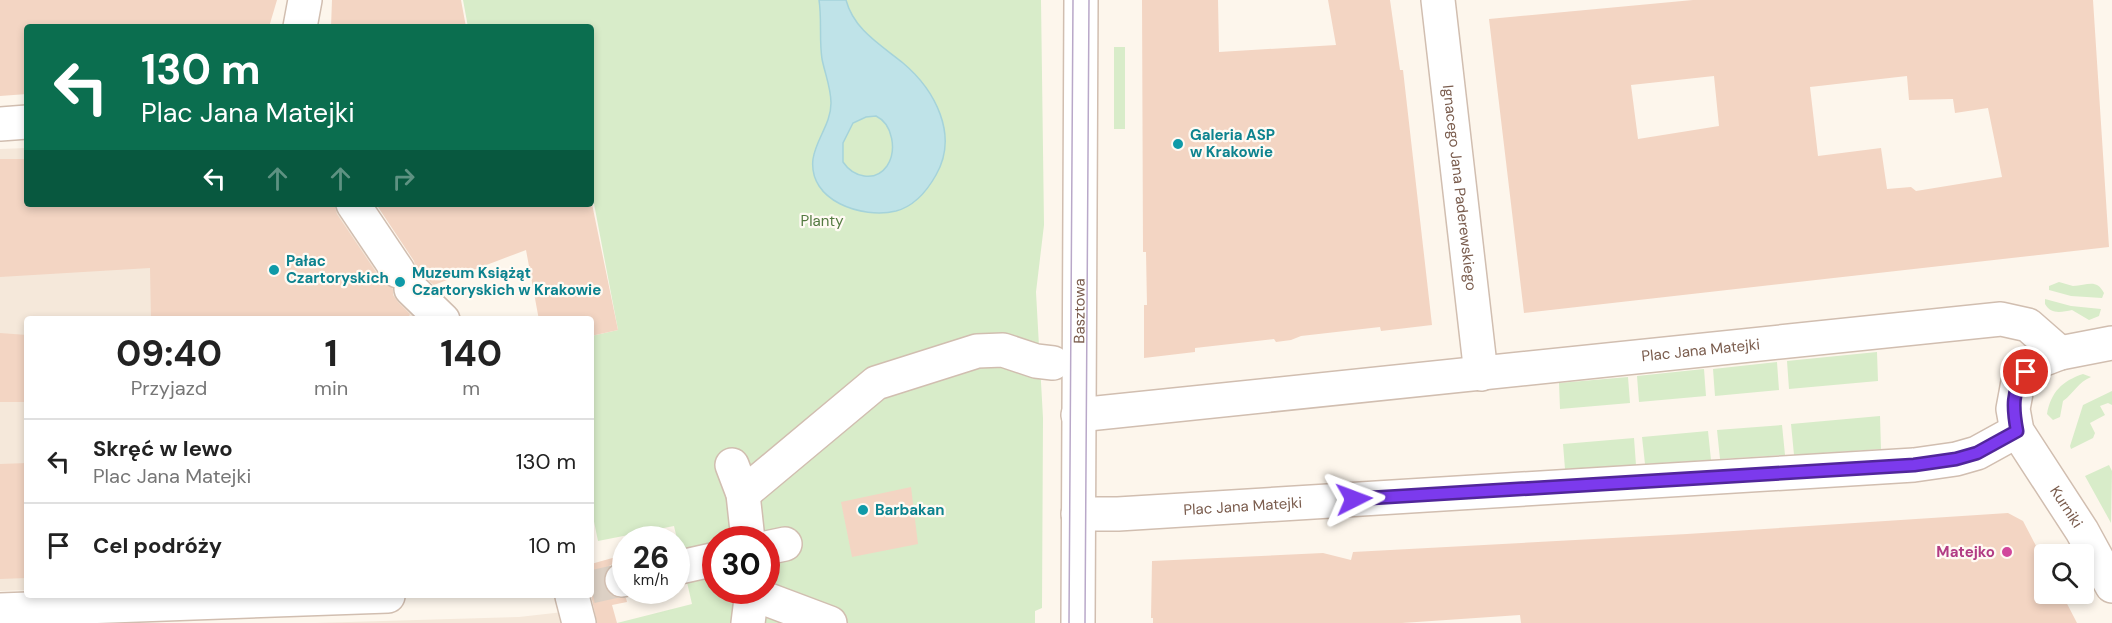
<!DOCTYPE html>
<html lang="pl">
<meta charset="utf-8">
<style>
body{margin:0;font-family:"DM Sans",sans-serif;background:#f6f6f6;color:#222;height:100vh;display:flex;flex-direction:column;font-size:22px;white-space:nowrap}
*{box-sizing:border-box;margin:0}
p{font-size:20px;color:#767676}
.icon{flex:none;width:33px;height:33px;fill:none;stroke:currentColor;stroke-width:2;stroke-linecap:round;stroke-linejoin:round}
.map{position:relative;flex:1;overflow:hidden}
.sheet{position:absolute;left:24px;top:316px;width:570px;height:282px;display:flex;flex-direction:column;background:#fff;border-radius:6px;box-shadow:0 3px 9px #0003}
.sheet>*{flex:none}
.guide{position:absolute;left:24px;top:24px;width:570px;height:183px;border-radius:6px;box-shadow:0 3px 9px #0003;background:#0b6e4f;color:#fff;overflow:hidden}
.fabs{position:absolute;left:2034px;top:544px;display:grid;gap:12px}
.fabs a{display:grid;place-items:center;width:60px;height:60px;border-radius:6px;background:#fff;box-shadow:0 3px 9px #0003;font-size:30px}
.speed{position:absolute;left:612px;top:526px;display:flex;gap:12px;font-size:30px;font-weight:700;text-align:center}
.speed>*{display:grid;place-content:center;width:78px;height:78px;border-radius:50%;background:#fff;box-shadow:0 3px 9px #0003;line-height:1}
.speed small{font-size:15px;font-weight:400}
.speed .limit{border:9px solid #d22;background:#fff;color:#111}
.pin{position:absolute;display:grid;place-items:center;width:51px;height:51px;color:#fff;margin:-26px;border:3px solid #fff;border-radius:50%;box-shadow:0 2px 6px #0007}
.me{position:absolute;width:66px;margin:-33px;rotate:87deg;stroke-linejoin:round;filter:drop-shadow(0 0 4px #0008)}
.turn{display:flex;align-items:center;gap:21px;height:126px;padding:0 18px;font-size:27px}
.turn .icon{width:78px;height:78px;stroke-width:2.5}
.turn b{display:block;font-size:42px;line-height:51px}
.lanes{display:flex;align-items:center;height:57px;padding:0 18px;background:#0003;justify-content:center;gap:30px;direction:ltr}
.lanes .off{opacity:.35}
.eta{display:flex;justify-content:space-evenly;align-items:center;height:102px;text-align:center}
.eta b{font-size:36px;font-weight:700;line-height:42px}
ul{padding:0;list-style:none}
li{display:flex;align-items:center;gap:18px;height:84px;padding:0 18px;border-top:2px solid #e0e0e0}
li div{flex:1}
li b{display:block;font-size:22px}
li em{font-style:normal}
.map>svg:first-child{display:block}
.residential{fill:#f5e8da}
.green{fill:#d8ecc9;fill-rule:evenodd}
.water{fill:#bfe3e8;stroke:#a5d3da;stroke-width:1.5;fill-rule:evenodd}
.building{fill:#f3d5c3;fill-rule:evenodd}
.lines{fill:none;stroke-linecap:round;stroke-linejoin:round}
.minor-tunnel{stroke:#dcd0c4;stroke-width:33;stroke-dasharray:33 16;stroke-linecap:butt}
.minor-casing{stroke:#d1beb0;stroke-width:36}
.minor{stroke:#fff;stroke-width:33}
.tram{stroke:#b9a8c9;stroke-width:1.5}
.route-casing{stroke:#51269a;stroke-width:15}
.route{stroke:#7c3aed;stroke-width:10}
.culture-dot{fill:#0f9aa8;stroke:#fffaf3;stroke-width:2}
.hotel-dot{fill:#d1479c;stroke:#fffaf3;stroke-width:2}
.labels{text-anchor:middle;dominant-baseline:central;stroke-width:4.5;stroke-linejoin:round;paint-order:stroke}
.culture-label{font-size:15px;font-weight:bold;fill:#0d838f;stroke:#fffaf3;text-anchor:start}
.street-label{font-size:15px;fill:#7a5c4d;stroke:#fffaf3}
.park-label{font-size:15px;fill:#537a41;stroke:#fffaf3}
.hotel-label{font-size:15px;font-weight:bold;fill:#b23c85;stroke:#fffaf3;text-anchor:end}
</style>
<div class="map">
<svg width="2112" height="623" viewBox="0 0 2112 623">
<rect width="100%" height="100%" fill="#fdf6ec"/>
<path class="residential" d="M27,148V204H337L396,289L426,319L27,320V590L0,591V149Z
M572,611L575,623H315L519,617Z"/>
<path class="green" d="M463,0H1041L1044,225L1036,292L1043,418L1042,608L1035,611V623H617L692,604L674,526L598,541L591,507V336L618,330L591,188V27H468ZM716,540H766V591H716Z
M1114,47H1125V129H1114Z
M2059,282C2064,283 2068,285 2073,286C2087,286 2096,278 2104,293L2102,298L2071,296L2049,290V286Z
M2045,299L2071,306L2101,309L2099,316L2089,320L2072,310C2062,312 2051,315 2045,304Z
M1877,352L1878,381L1789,389L1787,361Z
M1777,362L1779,390L1715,396L1713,369Z
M1704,369L1706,396L1639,402L1637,376Z
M2083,374L2091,377C2078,382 2074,393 2063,401L2060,417L2053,420L2047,414C2051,392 2062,381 2083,374Z
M1628,377L1630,403L1560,409L1559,383Z
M2112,391V405L2108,403L2100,406L2105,415L2090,423L2095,433L2093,438L2071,449L2070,446L2083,405Z
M1880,416L1881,449L1794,455L1791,424Z
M1782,425L1785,455L1720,459L1717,430Z
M1708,431L1711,460L1645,464L1642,437Z
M1634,438L1636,465L1565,469L1563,444Z
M2109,465L2112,471L2111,523L2085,476Z"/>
<path class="water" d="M819,0H846C854,30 881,45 903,63C935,90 959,135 936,175C927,191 915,206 896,211C862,219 808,201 813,159C816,139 831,124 831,103C831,88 825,74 822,59C819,39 822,19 819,0ZM876,116C893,124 897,151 887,166C875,183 853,177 843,162V143L853,123L866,117Z"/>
<path class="building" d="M0,0H277L269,27H27V94L0,96Z
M332,0H461L466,27H331Z
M1142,0H1218L1219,52L1336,45L1328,0H1390L1400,70H1403L1432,325L1381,331L1380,327L1301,336L1291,340L1276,342L1274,339L1195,348V352L1144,358V305H1147L1146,252H1143Z
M1693,0H2093L2109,247L1524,313L1489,19ZM1714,76L1719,126L1638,139L1631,85ZM1907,76L1909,100L1953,99L1955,113L1988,108L2002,177L1916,191L1911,187L1887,189L1881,148L1818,156L1810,87Z
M0,159H27V204H334L337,214L382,281L393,289V295L398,302L410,314L407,320H151L150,268L0,277Z
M376,204H592L618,330L591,336V320H539L526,250L434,285L416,271L414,261Z
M0,333L27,335V402H0Z
M27,463V578L0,579V464Z
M911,487L918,544L852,557L841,502Z
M2008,513L2023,521L2044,561V594H2062L2077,623H1521L1520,615L1402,623H1153V618H1151L1152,561L1323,553L1351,560L1353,552L1687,534Z
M616,557L617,562L609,566L604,574V585L609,593L617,598H626L627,602L612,605L617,623H597L591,595V564Z"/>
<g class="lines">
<path class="minor-tunnel" d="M591,587L622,580"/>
<g class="minor-casing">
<g id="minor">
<path id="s1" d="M1438,0L1481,374"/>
<path d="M300,27L305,0"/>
<path d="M0,124L27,122"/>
<path d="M353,204L398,271"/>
<path d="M411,289L443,320"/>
<path id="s2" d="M2112,343L2060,353L2034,363L2018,382L2013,409L2017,431L2082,531L2112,586"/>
<path id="s3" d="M1078,415L2001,319L2028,325L2060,353"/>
<path d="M732,465L743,494L748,540"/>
<path d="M743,494L876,383L977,351L1003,350L1036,361L1053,363"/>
<path id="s4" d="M1078,514H1118L1914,465L1956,459L1977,453L2017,431"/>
<path d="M766,548L785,544"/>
<path d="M676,568L716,559"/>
<path d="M622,580L626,579"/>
<path d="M753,594L830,623"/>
<path d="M572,596L579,623"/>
<path d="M0,610L388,596"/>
<path d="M748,623L752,591"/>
<path id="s5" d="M1078,623L1081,0"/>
</g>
</g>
<use href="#minor" class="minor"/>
<path class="tram" d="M1069,623L1073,0
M1085,623L1089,0"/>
</g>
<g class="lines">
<g class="route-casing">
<path id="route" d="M1354,499L1914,465L1956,459L1977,453L2017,431C2013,410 2011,389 2026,372"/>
</g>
<use href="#route" class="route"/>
</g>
<g class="culture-dot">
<circle cx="1178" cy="144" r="6"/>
<circle cx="274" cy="270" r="6"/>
<circle cx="400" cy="282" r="6"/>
<circle cx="863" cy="510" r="6"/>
</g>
<circle class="hotel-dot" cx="2007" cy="552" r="6"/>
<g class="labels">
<g class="culture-label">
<text x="1190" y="135">Galeria ASP<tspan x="1190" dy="17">w Krakowie</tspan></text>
<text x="286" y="261">Pałac<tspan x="286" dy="17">Czartoryskich</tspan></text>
<text x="412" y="273">Muzeum Książąt<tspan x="412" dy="17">Czartoryskich w Krakowie</tspan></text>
<text x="875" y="510">Barbakan</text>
</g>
<g class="street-label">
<text stroke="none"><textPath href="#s1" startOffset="189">Ignacego Jana Paderewskiego</textPath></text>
<text stroke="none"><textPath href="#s5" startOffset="312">Basztowa</textPath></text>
<text stroke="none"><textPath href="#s3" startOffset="626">Plac Jana Matejki</textPath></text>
<text stroke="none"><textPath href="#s4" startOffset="165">Plac Jana Matejki</textPath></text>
<text stroke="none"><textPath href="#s2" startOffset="246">Kurniki</textPath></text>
</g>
<g class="park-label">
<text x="822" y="221">Planty</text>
</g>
<g class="hotel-label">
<text x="1995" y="552">Matejko</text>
</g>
</g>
</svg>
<div class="fabs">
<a><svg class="icon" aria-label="search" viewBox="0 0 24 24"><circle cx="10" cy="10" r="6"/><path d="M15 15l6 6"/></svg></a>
</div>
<div class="speed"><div>26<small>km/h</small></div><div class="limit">30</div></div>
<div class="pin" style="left:2026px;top:372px;background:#d93025"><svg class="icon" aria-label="arrive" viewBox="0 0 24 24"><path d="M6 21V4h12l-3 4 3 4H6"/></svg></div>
<svg class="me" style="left:1354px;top:499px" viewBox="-20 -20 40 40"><path d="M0-17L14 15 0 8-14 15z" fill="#7c3aed" stroke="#fff" stroke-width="4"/></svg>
<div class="guide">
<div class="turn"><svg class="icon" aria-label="left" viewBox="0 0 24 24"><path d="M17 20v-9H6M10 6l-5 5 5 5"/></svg><div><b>130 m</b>Plac Jana Matejki</div></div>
<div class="lanes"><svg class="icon" aria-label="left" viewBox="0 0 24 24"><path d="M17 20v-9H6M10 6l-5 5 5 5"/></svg><svg class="icon off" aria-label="ahead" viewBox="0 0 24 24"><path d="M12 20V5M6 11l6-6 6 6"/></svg><svg class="icon off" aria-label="ahead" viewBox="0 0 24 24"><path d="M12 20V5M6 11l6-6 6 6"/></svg><svg class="icon off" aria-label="right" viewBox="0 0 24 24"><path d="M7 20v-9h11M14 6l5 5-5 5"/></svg></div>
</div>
<section class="sheet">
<div class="eta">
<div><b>09:40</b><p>Przyjazd</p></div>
<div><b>1</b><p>min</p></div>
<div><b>140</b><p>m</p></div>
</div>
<ul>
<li><svg class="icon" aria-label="left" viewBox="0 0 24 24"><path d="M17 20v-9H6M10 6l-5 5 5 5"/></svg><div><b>Skręć w lewo</b><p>Plac Jana Matejki</p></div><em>130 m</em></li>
<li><svg class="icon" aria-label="arrive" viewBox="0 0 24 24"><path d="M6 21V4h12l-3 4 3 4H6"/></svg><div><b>Cel podróży</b></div><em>10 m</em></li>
</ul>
</section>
</div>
